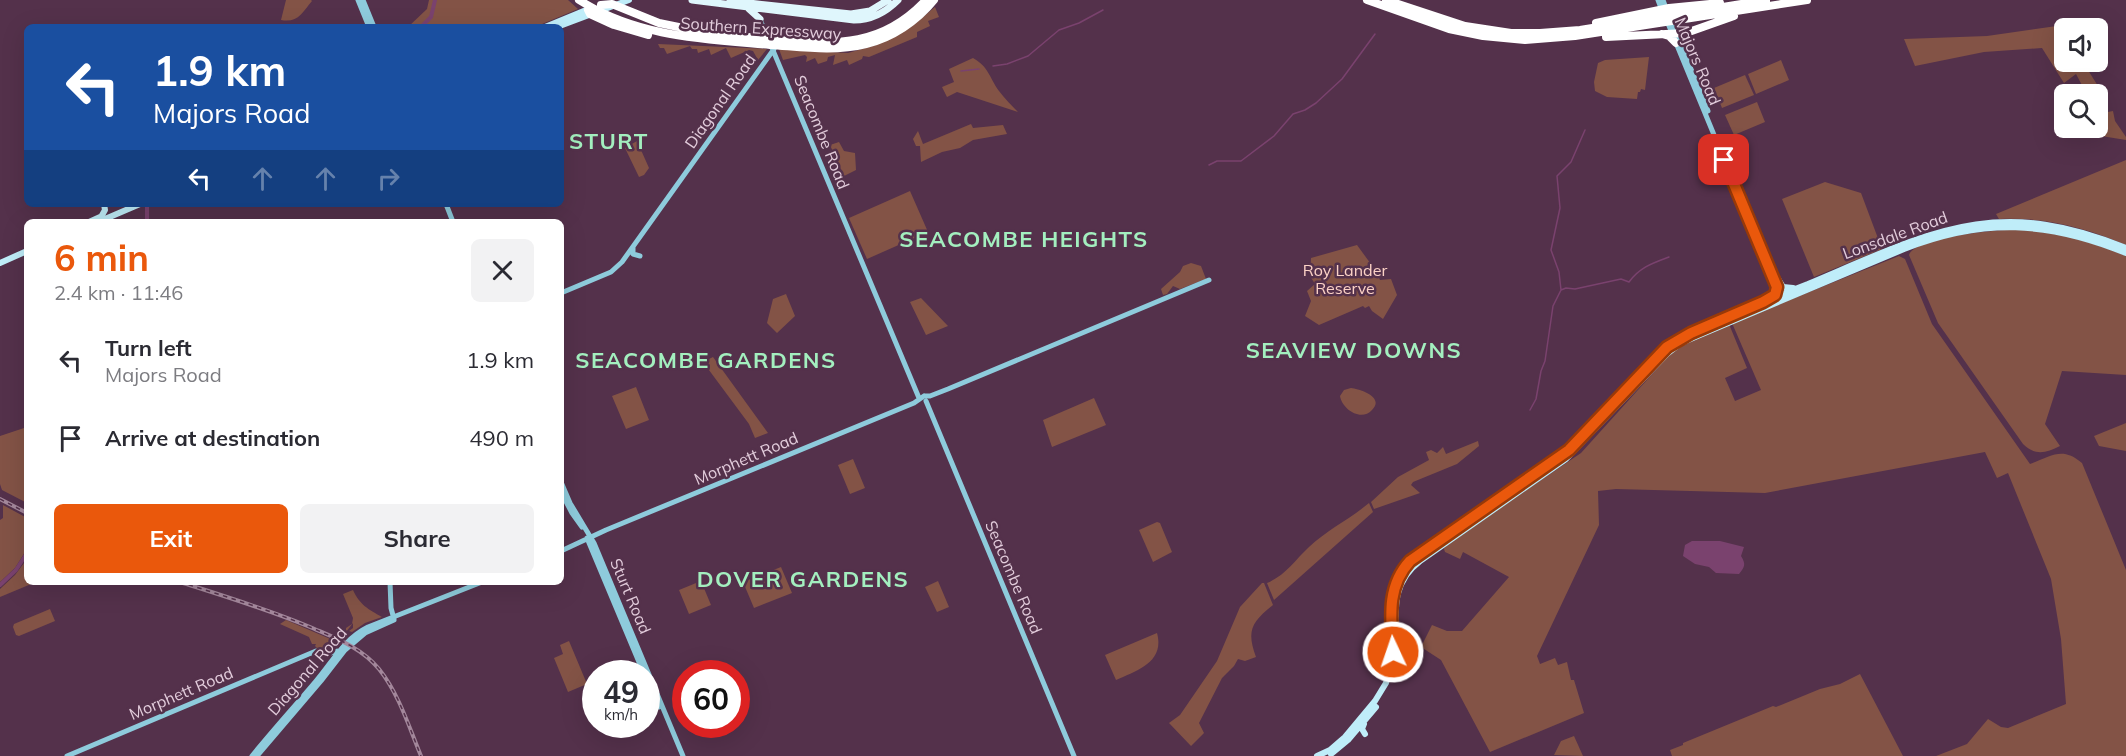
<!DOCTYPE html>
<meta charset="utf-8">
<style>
body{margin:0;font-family:Mulish,sans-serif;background:#f2f2f3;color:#2b2b33;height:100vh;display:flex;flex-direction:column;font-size:22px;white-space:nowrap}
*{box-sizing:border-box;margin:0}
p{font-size:20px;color:#7c7c81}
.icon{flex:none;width:33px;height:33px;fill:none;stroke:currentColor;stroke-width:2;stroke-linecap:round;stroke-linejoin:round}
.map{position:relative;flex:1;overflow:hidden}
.sheet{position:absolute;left:24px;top:219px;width:540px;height:366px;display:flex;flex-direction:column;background:#fff;border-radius:9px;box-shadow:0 6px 24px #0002}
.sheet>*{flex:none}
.hud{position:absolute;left:24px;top:24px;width:540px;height:183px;border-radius:9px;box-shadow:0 6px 24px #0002;background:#1a4fa0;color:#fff;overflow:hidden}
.controls{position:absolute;left:2054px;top:18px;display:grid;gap:12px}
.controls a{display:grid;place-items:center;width:54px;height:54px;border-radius:9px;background:#fff;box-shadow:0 6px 24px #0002;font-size:30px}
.speed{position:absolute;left:582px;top:660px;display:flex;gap:12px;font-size:30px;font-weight:700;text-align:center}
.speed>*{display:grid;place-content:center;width:78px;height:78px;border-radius:50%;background:#fff;box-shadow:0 6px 24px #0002;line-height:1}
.speed small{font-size:15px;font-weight:400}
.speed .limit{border:9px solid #d22;background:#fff;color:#111}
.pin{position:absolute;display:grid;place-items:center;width:51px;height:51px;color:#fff;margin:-26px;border-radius:12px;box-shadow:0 3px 9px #0006}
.me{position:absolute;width:66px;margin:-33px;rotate:357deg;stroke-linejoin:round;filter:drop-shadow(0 0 4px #0008)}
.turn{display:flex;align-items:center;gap:21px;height:126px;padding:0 30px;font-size:27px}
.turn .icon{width:78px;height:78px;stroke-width:2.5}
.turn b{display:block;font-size:42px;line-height:51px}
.lanes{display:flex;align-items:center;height:57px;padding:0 30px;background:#0003;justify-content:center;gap:30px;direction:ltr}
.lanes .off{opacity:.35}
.round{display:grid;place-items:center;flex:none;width:63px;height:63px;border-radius:9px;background:#f2f2f3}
.overview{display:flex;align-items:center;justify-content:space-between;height:102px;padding:0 30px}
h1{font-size:36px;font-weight:700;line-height:45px;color:#ea580c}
.action{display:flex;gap:12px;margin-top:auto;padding:12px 30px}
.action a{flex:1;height:69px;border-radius:9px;background:#ea580c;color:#fff;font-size:24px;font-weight:700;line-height:69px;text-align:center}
.action a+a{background:#f2f2f3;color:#2b2b33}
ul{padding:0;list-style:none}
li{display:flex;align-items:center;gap:18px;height:78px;padding:0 30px}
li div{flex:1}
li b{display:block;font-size:22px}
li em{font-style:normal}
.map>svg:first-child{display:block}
.green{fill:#835346}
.water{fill:#7a426e}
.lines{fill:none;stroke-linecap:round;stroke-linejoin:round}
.stream{stroke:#7a426e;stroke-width:1.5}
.river{stroke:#7a426e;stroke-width:4}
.secondary{stroke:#8ecbdc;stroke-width:5}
.primary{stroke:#bfedf9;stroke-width:6}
.trunk{stroke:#dff6fc;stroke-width:7}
.motorway{stroke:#fff;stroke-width:8}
.rail-casing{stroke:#a3879b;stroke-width:4}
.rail{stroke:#54314b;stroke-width:1.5;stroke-dasharray:4.5;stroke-linecap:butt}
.route-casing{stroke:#983908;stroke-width:15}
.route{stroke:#ea580c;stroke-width:10}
.labels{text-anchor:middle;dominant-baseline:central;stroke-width:5;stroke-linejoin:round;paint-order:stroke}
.street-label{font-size:16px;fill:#e3cddc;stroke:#54314b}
.park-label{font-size:16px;fill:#fcd2c6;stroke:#54314b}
.district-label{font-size:22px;font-weight:bold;letter-spacing:1.5px;fill:#a3efbf;stroke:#54314b}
</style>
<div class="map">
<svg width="2126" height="756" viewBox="0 0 2126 756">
<rect width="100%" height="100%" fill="#54314b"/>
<path class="green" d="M286,0H311L312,1C302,13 298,23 281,20Z
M429,0H568L578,9L535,27H408L427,9Z
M935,7L939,17L928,21L930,26L917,32V37L869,57L863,56L862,59L849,65L847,60L833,65L835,55L828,57L827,61L818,64L815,58L806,62L807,57L805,55L783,60L779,49L848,53L876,45L912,26Z
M2085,22L2092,28H2064V62H2092L2086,67L2098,86L2084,89L2076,74L2064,83L2042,48L1984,52L1915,66L1904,39L1987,36Z
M658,44L767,49L758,60L753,51L749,50L731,58L726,48L711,55L709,49L698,53L697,49H692L690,46L667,54L664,48H660Z
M1649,57L1645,90L1641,89L1640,92H1638L1637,99L1607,97L1595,91L1594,82L1598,63L1605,60Z
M973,58C989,67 989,77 999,91C1005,99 1012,106 1018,112L957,92L947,97L942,87L954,82L949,69Z
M1781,60L1789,80L1756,94L1748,74Z
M1745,75L1754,95L1722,108L1714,88Z
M1757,102L1765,122L1734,135L1725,115Z
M2113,111L2115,121L2126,137V140L2095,135L2094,128H2097V114Z
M971,124L973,128L1003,125L1007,134L973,140L960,148L942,152L921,162L920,146H916L913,139L918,131L923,144Z
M637,141L649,168L644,175L639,177L625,148Z
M839,142L844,151L855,153L856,170L844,176L830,145Z
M2126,160V245C2084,227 2045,217 1999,219L1996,214Z
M1825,182L1861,193L1882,249L1814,277L1782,199Z
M910,191L928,232L867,259L849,218Z
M2014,229C2056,232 2088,240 2126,256V375L2062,371L2045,424L2060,446C2046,453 2035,456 2023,444L1938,323L1909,255C1917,236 1994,231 2014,229Z
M1357,245L1376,271L1380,280L1391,279L1397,295L1383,319L1372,311L1369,306L1365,308L1363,306L1319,325L1305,316L1311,301L1307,291L1315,284L1310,276L1311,258Z
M1899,256L1905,259L1932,324L2030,464C2052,456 2062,446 2082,463L2126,570V756H1936L1967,744L1988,719L2001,727L2008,728L2066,704L2061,639L2051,579L2008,473L1997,478L1985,452L1765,493L1616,489L1598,491L1599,525L1537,656L1540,664L1555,658L1558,665L1567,662L1571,680H1574L1584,713L1490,752L1441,660L1421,647L1432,625L1447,631H1462L1509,577L1463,552L1460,559L1445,552L1444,549L1446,544L1581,453L1674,350L1690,340L1729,324L1747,368L1725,378L1735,401L1761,390L1732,323Z
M1191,263L1201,266L1206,279L1180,289L1173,286L1167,294L1163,295L1161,289L1180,272L1183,266Z
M786,294L795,316L777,333L767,323L773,299Z
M921,298L948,326L926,335L910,302Z
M713,357L768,433L755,438L749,424L703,362Z
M636,387L649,420L626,429L612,396Z
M1351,388C1360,389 1385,397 1372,410C1361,422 1342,409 1340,396L1344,390Z
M1094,398L1106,425L1052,447L1043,420Z
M2126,423V451L2099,446L2094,436Z
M27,427V503L2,490L0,484V436Z
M1478,441L1479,446L1457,464L1413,482L1411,485L1420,493L1374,509L1371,502L1398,477L1429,460L1426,452L1431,450L1437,453L1443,447L1446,454Z
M853,459L865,488L850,494L838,465Z
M1369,503L1373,512L1274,600L1267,583C1286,575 1294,561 1309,547C1327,530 1350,519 1369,503Z
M3,505L27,518V549L15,568L0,582V520L3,518Z
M1157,522L1160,523L1172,552L1153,562L1139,530Z
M27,559V582H36L0,597V589L15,575Z
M781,567L792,593L754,608L743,582Z
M701,581L711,605L689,614L679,590Z
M938,581L949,607L937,612L925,587Z
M1262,583H1264L1273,605C1252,622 1246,630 1256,657L1245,661L1238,659L1234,666L1222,678L1199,723L1204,733L1191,746L1169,723L1180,715L1217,661L1240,607Z
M353,590C360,605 368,609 382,617L365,623L352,632L349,631L353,628V623L346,632V628L352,624L353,618L343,594Z
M50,609L55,621L19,636L16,635L13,627L14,624Z
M286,620L335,641L331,642L330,644H327L326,649L330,651L318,649L315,646L316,644H312L309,637L280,624Z
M1157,633C1165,662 1137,671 1116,680L1105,655Z
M569,641L587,684L568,692L554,658L563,654L560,645Z
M1860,674L1903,756H1672L1670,750L1683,745V743L1773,706L1776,707L1820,689L1840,684Z
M1574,736L1583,756L1554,755L1561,741Z"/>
<path class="water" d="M1692,541H1720L1744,547L1741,556C1746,564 1745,567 1739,574L1716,573L1709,567L1695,564L1683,556L1685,545Z"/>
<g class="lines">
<path class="stream" d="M993,66L1007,64L1028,56L1059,30L1079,23L1103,10
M961,71L979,69
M1209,165L1217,161H1241L1274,136L1293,114L1305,110L1316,103L1342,79L1375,34
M1561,290L1566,288L1575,289L1621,279L1629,282C1640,267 1653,263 1669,257
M1530,410L1536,399L1541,371L1545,361L1553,306L1561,290L1559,272L1551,250L1560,208L1557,176L1571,162L1585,130"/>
<path class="river" d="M421,27L431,17L435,0
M147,204V222
M0,585L16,570L27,553"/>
<path class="secondary" d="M358,0L369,27
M363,0L374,27
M1658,0L1663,13
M1663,0L1667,11
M759,17L919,398
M1671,20L1708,111
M1667,21L1778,290
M446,204L453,222
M633,247V254L640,256
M561,293L611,272L622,262L774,49
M925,396H930L948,389L1209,280
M926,401L1074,756
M561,482L570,503L594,543L683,756
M561,492L572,513L582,527
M587,538L644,674
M561,551L606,530L914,403L924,396
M390,582L391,608L394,619
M646,678L659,707
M67,756L316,651L331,653L337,651
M252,756C273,730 295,706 316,681C333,661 344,639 368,627L482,582
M257,756L321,681L345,650L365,633L394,620"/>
<path class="primary" d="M545,27L591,8
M557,27L629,0
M101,217L105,210L104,204
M89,222L100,217
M98,222L140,204
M0,263L27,251
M1775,274L1783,287L1793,288
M1771,297L1776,293L1777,287
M1392,677C1405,636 1379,592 1420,561L1566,459L1667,354L1681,343L1904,249C1983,218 2048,221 2126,253
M1364,724L1362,729L1365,734
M1331,754L1348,740L1376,707
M1317,756L1330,750L1345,737L1375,701L1386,683L1393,652L1391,610L1392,594L1397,580L1405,567L1429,547L1569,450L1659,354L1678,339C1719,317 1765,301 1808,284C1929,233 1995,194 2126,248"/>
<path class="trunk" d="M692,0L854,20C871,20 886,12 898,0
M730,1L851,14L870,11L888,0
M749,9L760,19"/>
<path class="motorway" d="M579,0C637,37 703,39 770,45C802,47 834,52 866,44C892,38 917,21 934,0
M1367,0L1449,29L1483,36L1525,40L1575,36L1807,0
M1386,0L1465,26L1511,33H1540L1580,30L1766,0
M601,5L612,4L659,23L703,32
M588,10L590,14L614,25L648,35
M1596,23L1669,8L1720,3
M700,34C726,35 753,37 779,40C838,44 882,47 926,0
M1662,34L1669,36L1676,43
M1606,37L1686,33L1734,16"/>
<g class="rail-casing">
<path id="rail" d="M0,499L27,513
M180,582C224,596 267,609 310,627C335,638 361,647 379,669C399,694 409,727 421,756"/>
</g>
<use href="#rail" class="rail"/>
</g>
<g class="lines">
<g class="route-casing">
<path id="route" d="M1393,652C1391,619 1386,587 1410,561L1569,450L1667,347L1691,333L1763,302L1775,295L1777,287L1724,160"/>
</g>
<use href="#route" class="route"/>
</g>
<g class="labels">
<g class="street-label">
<text transform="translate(761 28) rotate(4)">Southern Expressway</text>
<text transform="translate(1698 61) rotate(67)">Majors Road</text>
<text transform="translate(720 101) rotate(-55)">Diagonal Road</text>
<text transform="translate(822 132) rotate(68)">Seacombe Road</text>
<text transform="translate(1895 235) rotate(-20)">Lonsdale Road</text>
<text transform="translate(746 458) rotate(-23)">Morphett Road</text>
<text transform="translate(1014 577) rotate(67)">Seacombe Road</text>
<text transform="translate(631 596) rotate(67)">Sturt Road</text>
<text transform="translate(307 671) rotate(-49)">Diagonal Road</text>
<text transform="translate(181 693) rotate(-23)">Morphett Road</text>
</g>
<g class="park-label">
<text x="1345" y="270">Roy Lander<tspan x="1345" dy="18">Reserve</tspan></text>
</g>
<g class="district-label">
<text x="609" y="141">STURT</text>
<text x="1024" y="239">SEACOMBE HEIGHTS</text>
<text x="1354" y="350">SEAVIEW DOWNS</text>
<text x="706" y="360">SEACOMBE GARDENS</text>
<text x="803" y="579">DOVER GARDENS</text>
</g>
</g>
</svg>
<div class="controls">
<a><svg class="icon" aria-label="sound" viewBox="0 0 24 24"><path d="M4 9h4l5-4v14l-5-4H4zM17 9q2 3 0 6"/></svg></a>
<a><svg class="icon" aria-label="search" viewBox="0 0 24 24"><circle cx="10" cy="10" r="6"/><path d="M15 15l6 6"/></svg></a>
</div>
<div class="speed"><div>49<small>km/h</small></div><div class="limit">60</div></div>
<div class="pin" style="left:1724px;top:160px;background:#d93025"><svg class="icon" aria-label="arrive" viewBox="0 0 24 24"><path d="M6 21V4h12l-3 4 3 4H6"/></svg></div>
<svg class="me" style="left:1393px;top:652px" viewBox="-20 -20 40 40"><circle r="17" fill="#ea580c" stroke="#fff" stroke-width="3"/><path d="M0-11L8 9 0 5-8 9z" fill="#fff"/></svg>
<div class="hud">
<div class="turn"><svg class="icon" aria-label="left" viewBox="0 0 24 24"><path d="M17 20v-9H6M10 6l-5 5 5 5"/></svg><div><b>1.9 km</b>Majors Road</div></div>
<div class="lanes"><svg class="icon" aria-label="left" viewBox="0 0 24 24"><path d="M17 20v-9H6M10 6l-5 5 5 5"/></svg><svg class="icon off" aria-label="ahead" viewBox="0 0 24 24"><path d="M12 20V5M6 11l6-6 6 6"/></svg><svg class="icon off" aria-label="ahead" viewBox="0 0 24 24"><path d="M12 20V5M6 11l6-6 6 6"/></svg><svg class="icon off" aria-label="right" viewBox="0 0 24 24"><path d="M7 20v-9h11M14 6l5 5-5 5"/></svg></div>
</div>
<section class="sheet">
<div class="overview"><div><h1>6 min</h1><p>2.4 km · 11:46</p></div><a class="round"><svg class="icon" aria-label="close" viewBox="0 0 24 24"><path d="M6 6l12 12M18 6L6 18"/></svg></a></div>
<ul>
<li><svg class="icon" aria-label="left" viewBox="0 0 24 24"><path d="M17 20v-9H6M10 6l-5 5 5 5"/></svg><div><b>Turn left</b><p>Majors Road</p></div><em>1.9 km</em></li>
<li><svg class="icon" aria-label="arrive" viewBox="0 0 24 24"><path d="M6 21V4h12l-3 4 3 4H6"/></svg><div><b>Arrive at destination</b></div><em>490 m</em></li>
</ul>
<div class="action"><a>Exit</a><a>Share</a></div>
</section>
</div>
